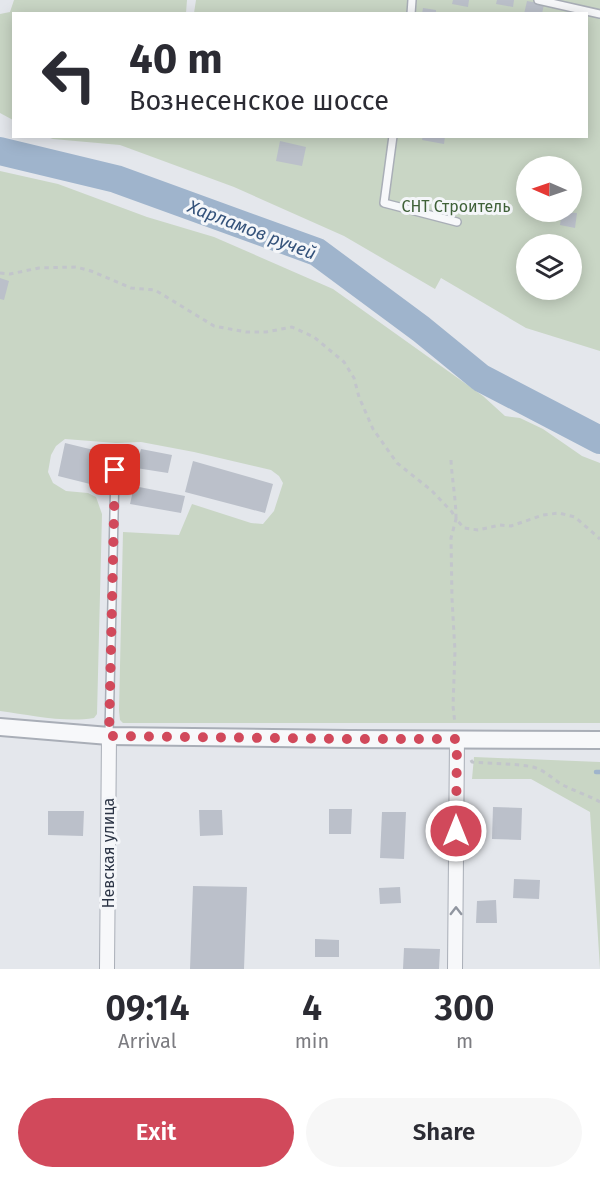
<!DOCTYPE html>
<meta charset="utf-8">
<style>
body{margin:0;font-family:"Fira Sans",sans-serif;background:#f7f7f7;color:#2b2b33;height:100vh;display:flex;flex-direction:column;font-size:22px;white-space:nowrap}
*{box-sizing:border-box;margin:0}
p{font-size:20px;color:#7c7c81}
.icon{flex:none;width:33px;height:33px;fill:none;stroke:currentColor;stroke-width:2;stroke-linecap:round;stroke-linejoin:round}
.map{position:relative;height:969px;overflow:hidden}
.side{display:flex;flex-direction:column;background:#fff;flex:1}
.side>*{flex:none}
.hud{position:absolute;left:12px;top:12px;width:576px;height:126px;border-radius:0px;box-shadow:0 3px 15px #0003;background:#fff;color:#2b2b33;overflow:hidden}
.needle{width:39px;rotate:272deg}
.tools{position:absolute;left:516px;top:156px;display:grid;gap:12px}
.tools a{display:grid;place-items:center;width:66px;height:66px;border-radius:50%;background:#fff;box-shadow:0 3px 15px #0003;font-size:30px}
.pin{position:absolute;display:grid;place-items:center;width:51px;height:51px;color:#fff;margin:-26px;border-radius:12px;box-shadow:0 3px 9px #0006}
.me{position:absolute;width:66px;margin:-33px;rotate:0deg;stroke-linejoin:round;filter:drop-shadow(0 0 4px #0008)}
.turn{display:flex;align-items:center;gap:21px;height:126px;padding:0 18px;font-size:27px}
.turn .icon{width:78px;height:78px;stroke-width:2.5}
.turn b{display:block;font-size:42px;line-height:51px}
.eta{display:flex;justify-content:space-evenly;align-items:center;height:102px;text-align:center}
.eta b{font-size:36px;font-weight:600;line-height:42px}
.cta{display:flex;gap:12px;margin-top:auto;padding:12px 18px}
.cta a{flex:1;height:69px;border-radius:36px;background:#d1495b;color:#fff;font-size:24px;font-weight:600;line-height:69px;text-align:center}
.cta a+a{background:#f7f7f7;color:#2b2b33}
.map>svg:first-child{display:block}
.green{fill:#c9d6c5;fill-rule:evenodd}
.lines{fill:none;stroke-linecap:round;stroke-linejoin:round}
.stream{stroke:#9fb4cc;stroke-width:4.5}
.river{stroke:#9fb4cc;stroke-width:28}
.building{fill:#bbc0ca}
.service-casing{stroke:#a9aeb7;stroke-width:10}
.minor-casing{stroke:#a9aeb7;stroke-width:16}
.tertiary-casing{stroke:#a9aeb7;stroke-width:20}
.path{stroke:#c2c5cb;stroke-width:3;stroke-dasharray:4.5 4.5;stroke-linecap:butt}
.service{stroke:#f7f8fa;stroke-width:7}
.minor{stroke:#f7f8fa;stroke-width:14}
.tertiary{stroke:#f7f8fa;stroke-width:16}
.oneway{stroke:#9196a0}
.route{stroke:#d1495b;stroke-width:10;stroke-dasharray:0 18}
.labels{text-anchor:middle;dominant-baseline:central;stroke-width:6;stroke-linejoin:round;paint-order:stroke}
.park-label{font-size:16px;fill:#3f6138;stroke:#f4f6f9}
.street-label{font-size:16px;fill:#2b3445;stroke:#f4f6f9}
.water-label{font-size:18px;font-style:italic;fill:#34527a;stroke:#f4f6f9}
</style>
<div class="map">
<svg width="600" height="969" viewBox="0 0 600 969">
<rect width="100%" height="100%" fill="#e4e7ec"/>
<path class="green" d="M14,0H187L186,13L14,14L13,120L0,113V14L10,12Z
M196,0H600V351L526,328L441,278L435,289L344,236L234,187L120,145L53,139L47,137L586,136V14L194,13ZM526,166H572V212H526ZM526,244H572V290H526Z
M0,171L58,184L147,217L214,237L333,289L483,396L505,416L520,418L543,429L582,456L600,463V723H123L120,720L119,711L123,532L179,535L192,504L251,523L263,524L274,511L283,483L279,476L271,470L194,452L141,442L116,443L65,439L56,446L51,455L48,472L53,483L66,491L88,493L96,497L102,514L97,714L94,718C64,723 31,715 0,711Z
M474,757L600,762V969L590,812L531,779H472Z"/>
<g class="lines">
<path class="stream" d="M596,772H600"/>
<path class="river" d="M0,151L116,179L317,252L421,329L481,378L600,440"/>
</g>
<path class="building" d="M453,0H469L468,7L452,4Z
M497,0H514L513,7L496,4Z
M527,1L544,4L542,14H524Z
M423,8L436,10V14H422Z
M423,136H445L444,144L422,140Z
M280,141L306,147L302,166L276,161Z
M562,212L577,213L575,228L560,225Z
M0,278L9,281L4,300L0,299Z
M65,443L98,451L90,484L58,476Z
M141,449L172,455L168,473L136,468Z
M193,461L273,484L265,513L185,492Z
M134,486L185,496L181,513L130,504Z
M493,807L522,808L521,840L492,839Z
M329,809H352L351,834H329Z
M199,810H222L223,835L200,836Z
M48,811H84L83,836L48,835Z
M382,812H406L404,859L380,858Z
M514,879L540,880L539,899L513,898Z
M193,886L247,887L244,969H190Z
M400,887L401,903L380,904L379,888Z
M496,900L497,923H476L477,901Z
M315,939L339,940V957H315Z
M404,948L440,949L439,969H403Z"/>
<g class="lines">
<g class="service-casing">
<path id="service" d="M538,0L600,14
M411,14L412,0
M393,136L384,203L457,222
M109,734L115,470"/>
</g>
<g class="minor-casing">
<path id="minor" d="M107,969L109,736
M455,969L457,739"/>
</g>
<g class="tertiary-casing">
<path id="tertiary" d="M0,727L109,736L349,739L600,740"/>
</g>
<path class="path" d="M0,273L10,274L39,268L76,267L91,271L131,288L155,290L214,326L246,332H266L292,327L314,337L344,362L354,378L359,397L373,429L397,463L431,490L452,512L456,519L451,538L452,599L455,651L453,706L455,724
M451,460C452,480 456,499 456,519L464,528L478,530L500,525L511,526L543,515L559,513L575,517L600,539
M471,760L472,762C492,764 513,763 533,767C544,770 552,778 561,784C574,791 588,795 600,802"/>
<use href="#service" class="service"/>
<use href="#minor" class="minor"/>
<use href="#tertiary" class="tertiary"/>
</g>
<defs><path id="oneway-chevron" d="M-2-3.5L2.5 0L-2 3.5" fill="none" stroke-width="1.6" stroke-linecap="round" stroke-linejoin="round" transform="scale(1.5)"/></defs>
<use class="oneway" href="#oneway-chevron" transform="translate(456 911) rotate(-90)"/>
<g class="lines">
<path class="route" d="M115,470L109,736L349,739H457L456,831"/>
</g>
<g class="labels">
<g class="park-label">
<text x="456" y="206">СНТ Строитель</text>
</g>
<g class="street-label">
<text transform="translate(108 853) rotate(-90)">Невская улица</text>
</g>
<g class="water-label">
<text transform="translate(252 230) rotate(21)">Харламов ручей</text>
</g>
</g>
</svg>
<div class="tools">
<a><svg class="needle" viewBox="-14 -14 28 28"><path d="M0-13l5 13h-10z" fill="#e53935"/><path d="M0 13l5-13h-10z" fill="#7c7c81"/></svg></a>
<a><svg class="icon" aria-label="layers" viewBox="0 0 24 24"><path d="M12 4l9 5-9 5-9-5zM3 14l9 5 9-5"/></svg></a>
</div>
<div class="pin" style="left:115px;top:470px;background:#d93025"><svg class="icon" aria-label="arrive" viewBox="0 0 24 24"><path d="M6 21V4h12l-3 4 3 4H6"/></svg></div>
<svg class="me" style="left:456px;top:831px" viewBox="-20 -20 40 40"><circle r="17" fill="#d1495b" stroke="#fff" stroke-width="3"/><path d="M0-11L8 9 0 5-8 9z" fill="#fff"/></svg>
<div class="hud">
<div class="turn"><svg class="icon" aria-label="left" viewBox="0 0 24 24"><path d="M17 20v-9H6M10 6l-5 5 5 5"/></svg><div><b>40 m</b>Вознесенское шоссе</div></div>
</div>
</div>
<section class="side">
<div class="eta">
<div><b>09:14</b><p>Arrival</p></div>
<div><b>4</b><p>min</p></div>
<div><b>300</b><p>m</p></div>
</div>
<div class="cta"><a>Exit</a><a>Share</a></div>
</section>
